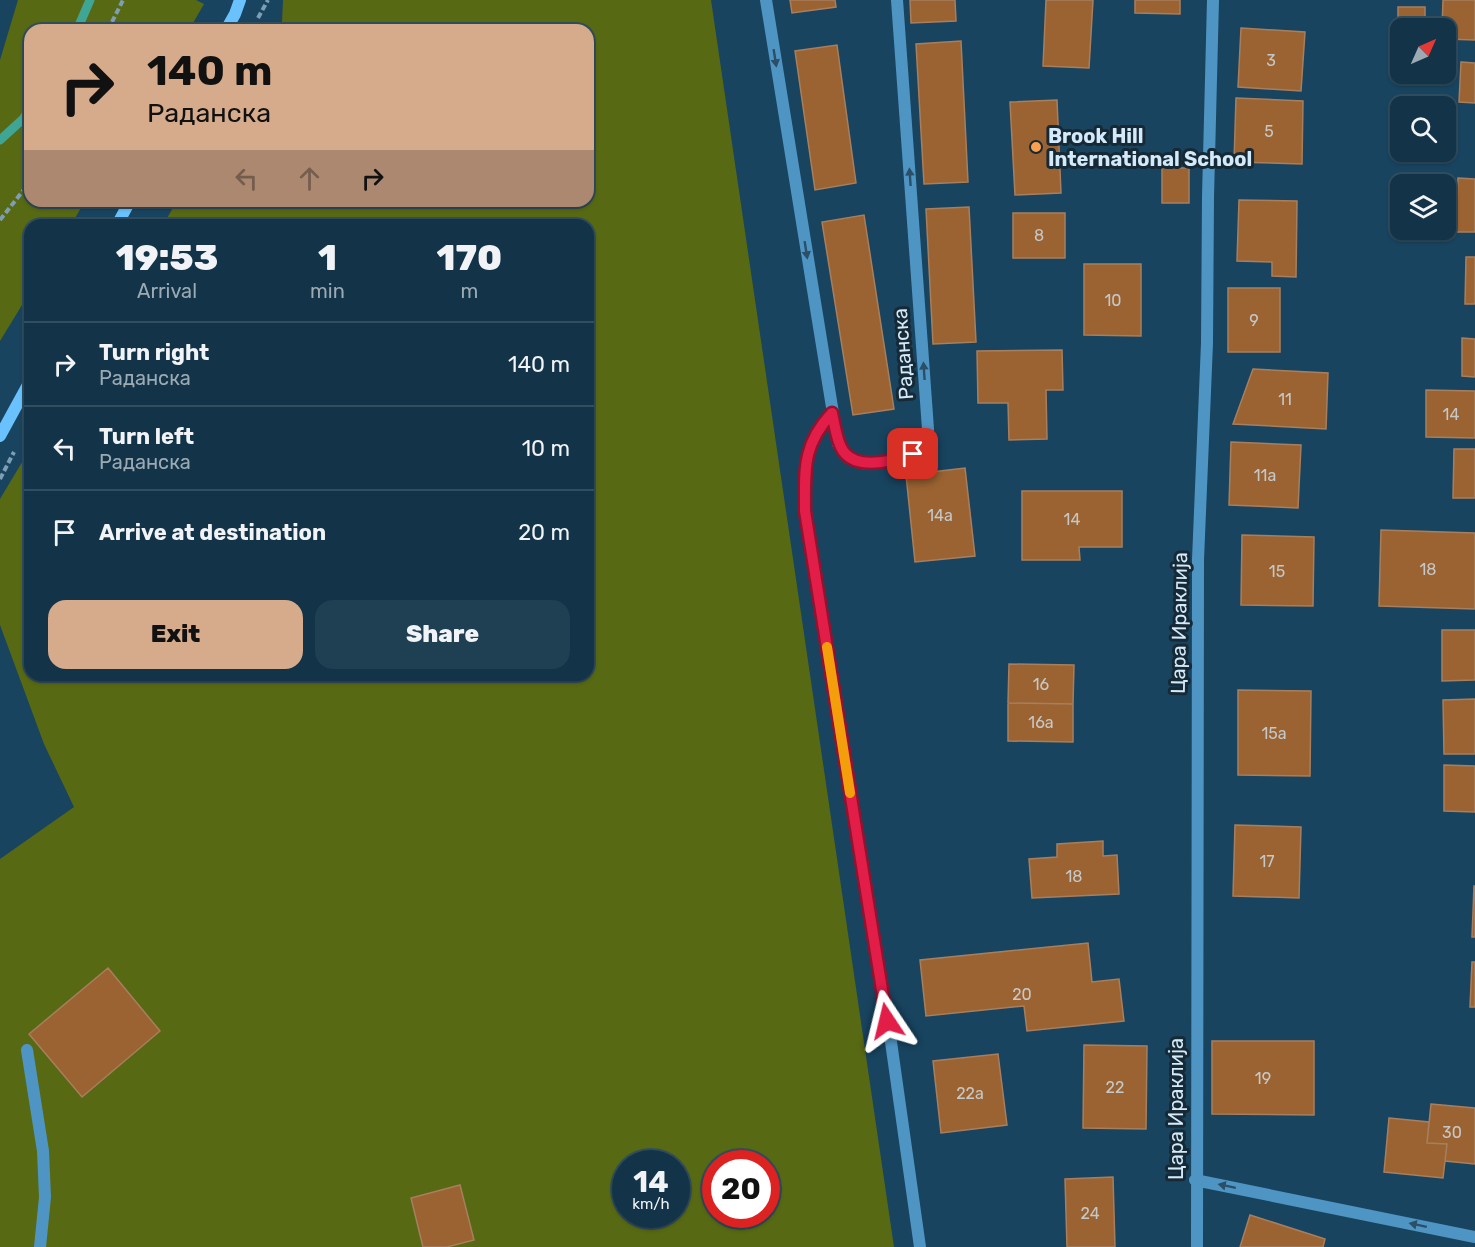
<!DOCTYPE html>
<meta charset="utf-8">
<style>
body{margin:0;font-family:Rubik,sans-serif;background:#1f3f52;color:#f1f3f6;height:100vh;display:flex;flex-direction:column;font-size:22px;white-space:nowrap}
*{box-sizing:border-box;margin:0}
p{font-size:20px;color:#9caab4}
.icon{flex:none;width:33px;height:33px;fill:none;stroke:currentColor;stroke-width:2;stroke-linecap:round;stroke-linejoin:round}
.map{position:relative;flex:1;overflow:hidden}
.drawer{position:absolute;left:24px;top:219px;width:570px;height:462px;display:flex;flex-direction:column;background:#123348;border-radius:18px;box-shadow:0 2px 4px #0004,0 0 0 2px #314e60}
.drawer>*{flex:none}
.hud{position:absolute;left:24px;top:24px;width:570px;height:183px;border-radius:18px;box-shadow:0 2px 4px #0004,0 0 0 2px #314e60;background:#d6ab8b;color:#111;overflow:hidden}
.needle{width:39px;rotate:45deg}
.tools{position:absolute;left:1390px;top:18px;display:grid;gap:12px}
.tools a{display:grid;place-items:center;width:66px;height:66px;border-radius:12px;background:#123348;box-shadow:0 2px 4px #0004,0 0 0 2px #314e60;font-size:30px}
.speed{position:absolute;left:612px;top:1150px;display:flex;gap:12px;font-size:30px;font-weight:700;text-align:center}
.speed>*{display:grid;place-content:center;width:78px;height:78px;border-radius:50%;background:#123348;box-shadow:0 2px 4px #0004,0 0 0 2px #314e60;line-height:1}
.speed small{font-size:15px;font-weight:400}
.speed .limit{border:9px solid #d22;background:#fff;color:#111}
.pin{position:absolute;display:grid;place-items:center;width:51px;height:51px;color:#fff;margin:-26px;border-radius:12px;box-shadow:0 3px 9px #0006}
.me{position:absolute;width:66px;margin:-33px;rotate:350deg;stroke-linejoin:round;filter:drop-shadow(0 0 4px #0008)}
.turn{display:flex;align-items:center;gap:21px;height:126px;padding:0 24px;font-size:27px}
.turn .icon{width:78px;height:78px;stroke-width:2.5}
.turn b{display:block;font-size:42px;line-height:51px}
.lanes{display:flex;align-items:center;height:57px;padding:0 24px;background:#0003;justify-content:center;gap:30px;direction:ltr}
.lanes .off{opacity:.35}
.eta{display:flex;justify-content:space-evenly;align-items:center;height:102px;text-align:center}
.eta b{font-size:36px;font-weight:800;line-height:42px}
.action{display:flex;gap:12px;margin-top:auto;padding:12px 24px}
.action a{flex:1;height:69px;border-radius:18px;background:#d6ab8b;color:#111;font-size:24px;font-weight:800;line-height:69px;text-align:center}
.action a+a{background:#1f3f52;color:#f1f3f6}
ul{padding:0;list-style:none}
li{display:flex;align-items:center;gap:18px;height:84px;padding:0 24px;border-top:2px solid #314e60}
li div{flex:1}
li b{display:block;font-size:22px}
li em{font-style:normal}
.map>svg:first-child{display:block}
.green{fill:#586914;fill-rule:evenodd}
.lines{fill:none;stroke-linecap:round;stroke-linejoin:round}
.stream{stroke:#3fa695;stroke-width:9}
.building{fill:#9b6331;stroke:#a77f5e;stroke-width:1.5}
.path{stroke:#7d9eb4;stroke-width:4;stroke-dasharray:6 3;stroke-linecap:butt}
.lane{stroke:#4f95c4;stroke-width:12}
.street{stroke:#4f95c4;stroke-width:12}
.secondary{stroke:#69c2fe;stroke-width:12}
.oneway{fill:#2a4f67}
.route-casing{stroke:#92132f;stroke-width:15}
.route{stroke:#e11d48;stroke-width:10}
.slow{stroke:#f59e0b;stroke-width:10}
.poi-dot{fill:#f99f4d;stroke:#162935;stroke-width:2}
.labels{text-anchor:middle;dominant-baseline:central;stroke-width:6;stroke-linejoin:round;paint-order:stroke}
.number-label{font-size:16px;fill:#c5c8c8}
.poi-label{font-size:20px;font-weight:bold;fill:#d3eafb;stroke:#162935;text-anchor:start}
.street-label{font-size:20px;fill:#d3eafb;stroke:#162935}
</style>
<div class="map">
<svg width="1475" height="1247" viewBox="0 0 1475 1247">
<rect width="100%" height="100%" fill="#184460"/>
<path class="green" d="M18,0H196L204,4L189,30H30V201H85L71,225H30V292L0,341V60Z
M283,0H711L894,1247H0V859L74,807L44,744L0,625V499L30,449V675H588V225H163L177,201H588V30H277L282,22ZM626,1164H676V1215H626ZM716,1164H766V1215H716Z"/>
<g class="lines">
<path class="stream" d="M77,30L90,0
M0,140L23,119L30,109"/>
</g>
<path class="building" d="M790,0H835L836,7L792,13Z
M910,0H955L956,21L911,23Z
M1046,0H1093L1089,68L1043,66Z
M1135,0H1180V14L1135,13Z
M1443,0H1475V40L1446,39V28H1442Z
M1398,7H1425V28H1401V52H1398Z
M1241,28L1305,32L1301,91L1238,87Z
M961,41L968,182L924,184L916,44Z
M837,45L856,183L815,190L795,51Z
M1461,62L1475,63V103L1459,102Z
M1236,98L1303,101L1302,164L1234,162Z
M1057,100L1061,193L1015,195L1010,102Z
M1162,168H1189V203H1162Z
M1458,178L1475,179V232H1456Z
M1239,200L1297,201L1296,277L1272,276V262L1237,261Z
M969,207L976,342L933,344L926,209Z
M1013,213H1065V258H1013Z
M864,215L894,409L853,415L822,222Z
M1466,257H1475V304H1465Z
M1084,264H1141V336L1084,335Z
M1228,288H1280V352H1228Z
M1462,338L1475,339V377L1462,376Z
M1062,350L1063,390H1046L1047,439L1009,440L1008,403H978L977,351Z
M1253,369L1328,373L1326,429L1233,424Z
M1426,390L1475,391V438L1426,437Z
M1231,442L1301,445L1298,508L1229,505Z
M1454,449H1475V498H1453Z
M965,468L975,556L915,562L906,475Z
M1022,491H1122V547H1079L1080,560H1022Z
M1381,530L1475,533V609L1379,606Z
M1242,535L1314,537L1313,606L1241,605Z
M1442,630H1475V680L1442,681Z
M1009,664L1074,665L1073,704L1008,703Z
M1238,690L1311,691L1310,776L1238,775Z
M1475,699V754H1444L1443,700Z
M1008,703L1073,704V742L1008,741Z
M1444,765L1475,766V812L1444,811Z
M1235,825L1301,827L1299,898L1233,896Z
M1103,841V856L1117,855L1119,894L1032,898L1029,859L1057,857V844Z
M1474,886H1475V937H1472Z
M1088,943L1092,982L1119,979L1124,1021L1027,1031L1024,1006L926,1016L920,960Z
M1472,962H1475V1007H1470Z
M108,968L160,1031L82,1097L29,1034Z
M1212,1041H1314V1115L1212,1114Z
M1084,1045L1147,1046L1146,1129L1083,1128Z
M998,1054L1007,1125L941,1133L933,1061Z
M1431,1104L1475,1108V1164L1445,1161L1447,1144L1427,1143Z
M1389,1118L1429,1122L1427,1143L1447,1144L1443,1178L1384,1172Z
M1113,1177L1115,1247H1067L1065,1179Z
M460,1185L474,1240L447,1247H423L411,1198Z
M1250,1215L1325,1239L1323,1247H1240Z"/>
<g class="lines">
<path class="path" d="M258,18L268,0
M108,30L123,0
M0,220L30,182
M0,479L14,452"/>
<path class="lane" d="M832,413C802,445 805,470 805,511L891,1042L920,1247
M27,1050L43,1151L45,1197L40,1247"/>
<path class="street" d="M766,0L838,444L849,458L857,462L866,464L904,459L920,448L928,429L897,0
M1195,1180L1475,1237
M1197,1247L1198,560L1207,343L1208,197L1213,0"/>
<path class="secondary" d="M226,30L235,14L240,0
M117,225L130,201
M0,436L30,381"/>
</g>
<defs><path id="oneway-solid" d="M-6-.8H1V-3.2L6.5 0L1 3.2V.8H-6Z" transform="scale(1.5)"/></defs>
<g class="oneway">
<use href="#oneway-solid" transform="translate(775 58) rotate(81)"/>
<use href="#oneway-solid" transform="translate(910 177) rotate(-94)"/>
<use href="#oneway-solid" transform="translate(806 250) rotate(81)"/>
<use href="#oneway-solid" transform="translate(924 371) rotate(-94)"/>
<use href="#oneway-solid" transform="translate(1227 1186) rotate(-168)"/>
<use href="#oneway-solid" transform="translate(1418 1225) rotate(-168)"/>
</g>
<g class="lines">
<g class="route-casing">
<path id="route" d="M887,1021L805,511C805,470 802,445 832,413C839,446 840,467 881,462C893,460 903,460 913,454"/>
</g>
<use href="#route" class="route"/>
<path class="slow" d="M827,647L850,793"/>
</g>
<circle class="poi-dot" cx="1036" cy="147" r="6"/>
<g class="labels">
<g class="number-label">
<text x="1271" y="60">3</text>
<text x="1269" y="131">5</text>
<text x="1039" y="235">8</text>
<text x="1113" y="300">10</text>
<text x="1254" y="320">9</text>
<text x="1285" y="399">11</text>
<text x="1451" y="414">14</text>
<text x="1265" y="475">11a</text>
<text x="940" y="515">14a</text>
<text x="1072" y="519">14</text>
<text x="1428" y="569">18</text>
<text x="1277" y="571">15</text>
<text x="1041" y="684">16</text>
<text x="1041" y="722">16a</text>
<text x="1274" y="733">15a</text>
<text x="1267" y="861">17</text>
<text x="1074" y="876">18</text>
<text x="1022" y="994">20</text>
<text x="1263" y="1078">19</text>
<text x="1115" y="1087">22</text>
<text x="970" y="1093">22a</text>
<text x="1452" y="1132">30</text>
<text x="1090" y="1213">24</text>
</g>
<g class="poi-label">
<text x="1048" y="136">Brook Hill<tspan x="1048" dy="23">International School</tspan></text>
</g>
<g class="street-label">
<text transform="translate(903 354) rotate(-94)">Раданска</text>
<text transform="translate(1179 623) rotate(-89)">Цара Ираклија</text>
<text transform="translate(1176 1109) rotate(-90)">Цара Ираклија</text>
</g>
</g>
</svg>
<div class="tools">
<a><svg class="needle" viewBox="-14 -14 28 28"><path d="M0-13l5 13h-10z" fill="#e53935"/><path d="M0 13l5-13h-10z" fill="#9caab4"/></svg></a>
<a><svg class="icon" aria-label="search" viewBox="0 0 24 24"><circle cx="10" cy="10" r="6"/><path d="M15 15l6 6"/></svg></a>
<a><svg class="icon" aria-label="layers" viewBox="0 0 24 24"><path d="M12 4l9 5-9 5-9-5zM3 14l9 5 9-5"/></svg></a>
</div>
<div class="speed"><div>14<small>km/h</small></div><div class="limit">20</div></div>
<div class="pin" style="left:913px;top:454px;background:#d93025"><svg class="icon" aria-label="arrive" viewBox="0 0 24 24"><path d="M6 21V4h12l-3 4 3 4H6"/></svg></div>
<svg class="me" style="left:887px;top:1021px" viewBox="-20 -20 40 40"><path d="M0-17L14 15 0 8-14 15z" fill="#e11d48" stroke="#fff" stroke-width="4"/></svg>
<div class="hud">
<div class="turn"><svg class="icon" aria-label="right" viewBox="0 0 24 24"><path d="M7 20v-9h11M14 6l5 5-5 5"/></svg><div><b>140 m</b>Раданска</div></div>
<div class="lanes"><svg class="icon off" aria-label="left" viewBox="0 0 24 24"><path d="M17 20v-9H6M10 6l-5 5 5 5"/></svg><svg class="icon off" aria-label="ahead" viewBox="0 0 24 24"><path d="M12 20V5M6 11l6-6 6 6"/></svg><svg class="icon" aria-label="right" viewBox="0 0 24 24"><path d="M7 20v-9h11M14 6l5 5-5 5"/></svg></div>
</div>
<section class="drawer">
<div class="eta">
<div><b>19:53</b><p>Arrival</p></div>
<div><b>1</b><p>min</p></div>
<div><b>170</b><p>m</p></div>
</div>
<ul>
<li><svg class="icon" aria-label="right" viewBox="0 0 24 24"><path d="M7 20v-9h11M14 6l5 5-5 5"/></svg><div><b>Turn right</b><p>Раданска</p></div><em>140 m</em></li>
<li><svg class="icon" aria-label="left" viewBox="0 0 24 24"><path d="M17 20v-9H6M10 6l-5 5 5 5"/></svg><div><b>Turn left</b><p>Раданска</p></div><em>10 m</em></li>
<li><svg class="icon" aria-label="arrive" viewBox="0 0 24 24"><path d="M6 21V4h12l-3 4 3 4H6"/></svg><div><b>Arrive at destination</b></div><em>20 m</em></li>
</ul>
<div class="action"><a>Exit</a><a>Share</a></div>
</section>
</div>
